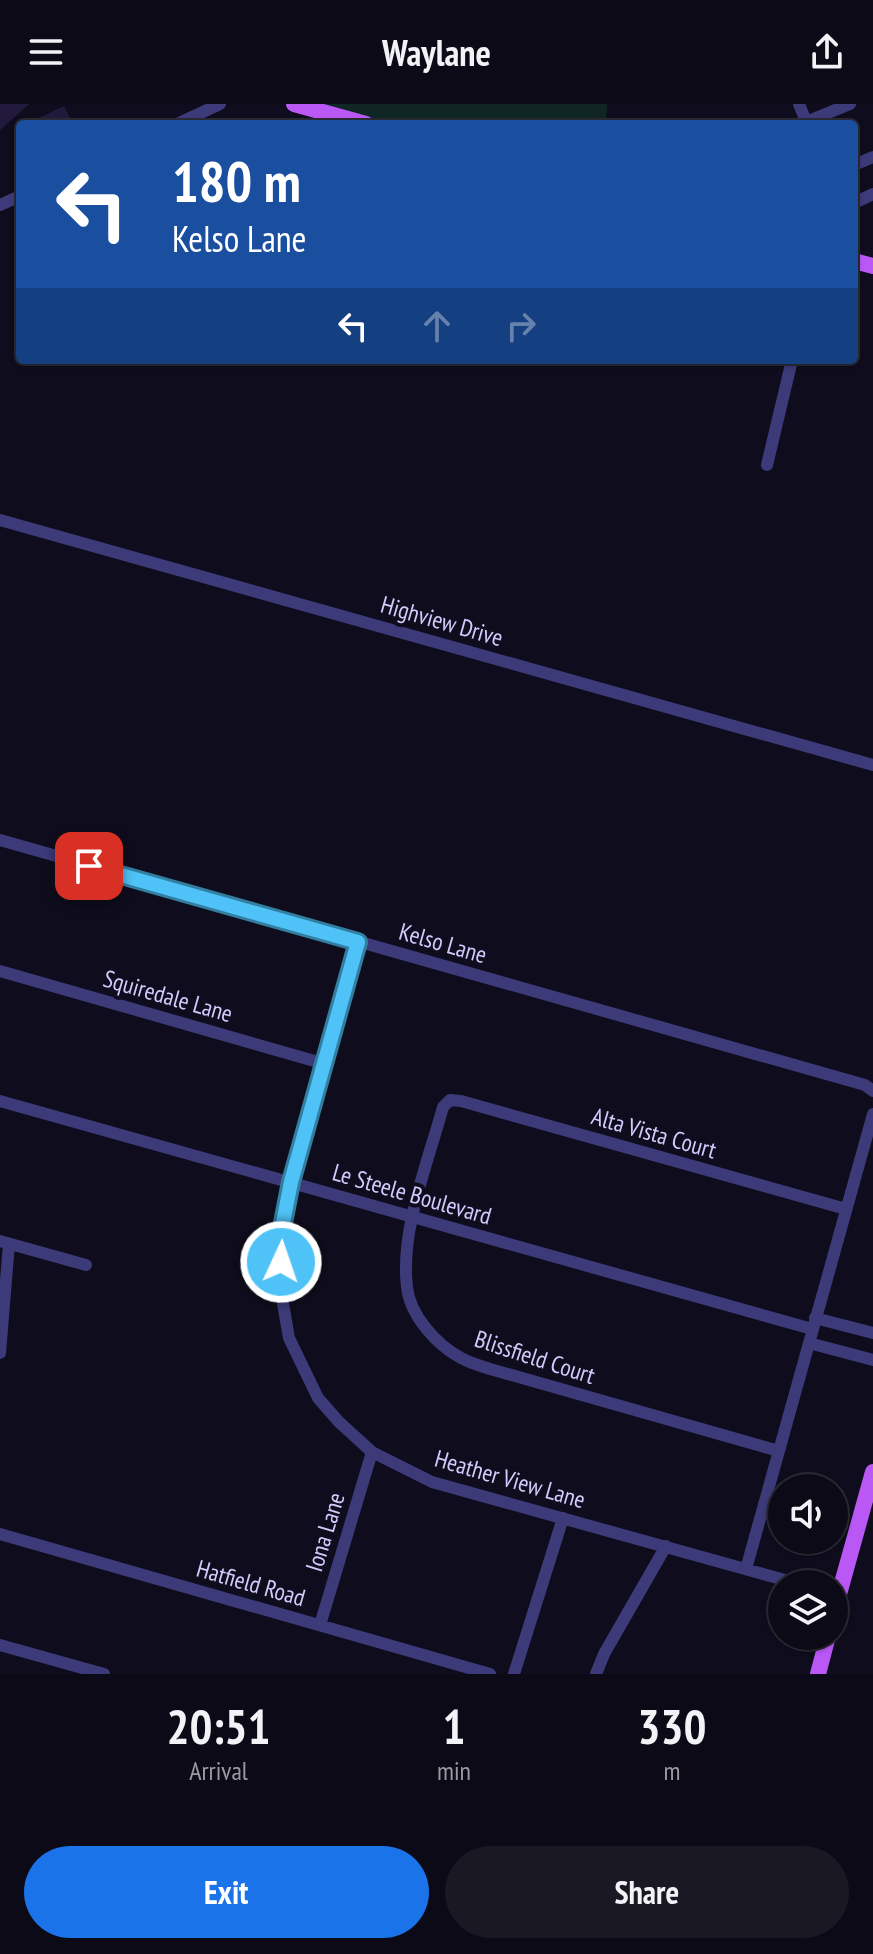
<!DOCTYPE html>
<style>
body{margin:0;font-family:"PT Sans Narrow",sans-serif;background:#191823;color:#f1f3f6;height:100vh;display:flex;flex-direction:column;font-size:30px;white-space:nowrap}
*{box-sizing:border-box;margin:0}
p{font-size:26px;color:#9a9aa1}
.icon{flex:none;width:44px;height:44px;fill:none;stroke:currentColor;stroke-width:2;stroke-linecap:round;stroke-linejoin:round}
.map{position:relative;height:1570px;overflow:hidden}
.side{display:flex;flex-direction:column;background:#0b0a16;flex:1}
.side>*{flex:none}
.banner{position:absolute;left:16px;top:16px;width:842px;height:244px;border-radius:8px;box-shadow:0 2px 6px #0004,0 0 0 2px #2b2b35;background:#1a4fa0;color:#fff;overflow:hidden}
.fabs{position:absolute;left:768px;top:1370px;display:grid;gap:16px}
.fabs a{display:grid;place-items:center;width:80px;height:80px;border-radius:50%;background:#0b0a16;box-shadow:0 2px 6px #0004,0 0 0 2px #2b2b35;font-size:40px}
.pin{position:absolute;display:grid;place-items:center;width:68px;height:68px;color:#fff;margin:-34px;border-radius:16px;box-shadow:0 4px 12px #0006}
.me{position:absolute;width:88px;margin:-44px;rotate:3deg;stroke-linejoin:round;filter:drop-shadow(0 0 6px #0008)}
.turn{display:flex;align-items:center;gap:28px;height:168px;padding:0 24px;font-size:36px}
.turn .icon{width:104px;height:104px;stroke-width:2.5}
.turn b{display:block;font-size:56px;line-height:68px}
.lanes{display:flex;align-items:center;height:76px;padding:0 24px;background:#0003;justify-content:center;gap:40px;direction:ltr}
.lanes .off{opacity:.35}
.eta{display:flex;justify-content:space-evenly;align-items:center;height:136px;text-align:center}
.eta b{font-size:48px;font-weight:600;line-height:56px}
.button{display:flex;gap:16px;margin-top:auto;padding:16px 24px}
.button a{flex:1;height:92px;border-radius:48px;background:#1a73e8;color:#fff;font-size:32px;font-weight:600;line-height:92px;text-align:center}
.button a+a{background:#191823;color:#f1f3f6}
header{display:flex;justify-content:space-between;align-items:center;height:104px;padding:0 24px;background:#0b0a16;font-size:36px;font-weight:600}
.map>svg:first-child{display:block}
.green{fill:#102625}
.building{fill:#211a3c}
.lines{fill:none;stroke-linecap:round;stroke-linejoin:round}
.minor{stroke:#3c3a79;stroke-width:12}
.major{stroke:#ba58f6;stroke-width:16}
.route-casing{stroke:#337fa1;stroke-width:20}
.route{stroke:#4fc3f7;stroke-width:14}
.labels{text-anchor:middle;dominant-baseline:central;stroke-width:8;stroke-linejoin:round;paint-order:stroke}
.street-label{font-size:24px;fill:#d0cbfc;stroke:#0f0d1d}
</style>
<header><svg class="icon" aria-label="menu" viewBox="0 0 24 24"><path d="M4 6h16M4 12h16M4 18h16"/></svg>Waylane<svg class="icon" aria-label="share" viewBox="0 0 24 24"><path d="M12 15V3M7 8l5-5 5 5M5 13v7h14v-7"/></svg></header>
<div class="map">
<svg width="873" height="1570" viewBox="0 0 873 1570">
<rect width="100%" height="100%" fill="#0f0d1d"/>
<path class="green" d="M316,0H607L606,20H386Z"/>
<path class="building" d="M0,0H29L0,26Z
M64,2L71,16L63,20H26Z"/>
<g class="lines">
<path class="minor" d="M799,0L807,20
M806,18L850,0
M177,20L220,0
M854,61L873,53
M854,99L873,90
M0,101L20,92
M767,361L792,256
M0,416L873,661
M0,736L865,981L873,987
M358,838L291,1078L281,1129V1188L289,1234L318,1294L339,1318L372,1348L432,1378L799,1480
M0,867L325,960
M0,997L812,1225
M0,1137L86,1161
M815,1214L873,1229
M809,1239L873,1256
M0,1249L9,1140
M779,1347L490,1265C481,1262 470,1259 461,1254C437,1241 410,1212 407,1183C400,1127 428,1058 443,1003L450,996L461,997L846,1105
M0,1430L490,1570
M746,1465L873,1010
M320,1521L372,1348
M0,1541L104,1570
M514,1570L563,1414
M596,1570L604,1550L666,1442"/>
<path class="major" d="M294,0L366,20
M854,157L873,162
M834,1508L873,1368
M818,1570L828,1532"/>
</g>
<g class="lines">
<g class="route-casing">
<path id="route" d="M89,762L358,838L291,1078L281,1129V1158"/>
</g>
<use href="#route" class="route"/>
</g>
<g class="labels">
<g class="street-label">
<text transform="translate(442 517) rotate(16)">Highview Drive</text>
<text transform="translate(443 839) rotate(16)">Kelso Lane</text>
<text transform="translate(168 892) rotate(16)">Squiredale Lane</text>
<text transform="translate(654 1029) rotate(16)">Alta Vista Court</text>
<text transform="translate(412 1090) rotate(16)">Le Steele Boulevard</text>
<text transform="translate(535 1253) rotate(18)">Blissfield Court</text>
<text transform="translate(510 1375) rotate(16)">Heather View Lane</text>
<text transform="translate(325 1428) rotate(-73)">Iona Lane</text>
<text transform="translate(251 1479) rotate(16)">Hatfield Road</text>
</g>
</g>
</svg>
<div class="fabs">
<a><svg class="icon" aria-label="sound" viewBox="0 0 24 24"><path d="M4 9h4l5-4v14l-5-4H4zM17 9q2 3 0 6"/></svg></a>
<a><svg class="icon" aria-label="layers" viewBox="0 0 24 24"><path d="M12 4l9 5-9 5-9-5zM3 14l9 5 9-5"/></svg></a>
</div>
<div class="pin" style="left:89px;top:762px;background:#d93025"><svg class="icon" aria-label="arrive" viewBox="0 0 24 24"><path d="M6 21V4h12l-3 4 3 4H6"/></svg></div>
<svg class="me" style="left:281px;top:1158px" viewBox="-20 -20 40 40"><circle r="17" fill="#4fc3f7" stroke="#fff" stroke-width="3"/><path d="M0-11L8 9 0 5-8 9z" fill="#fff"/></svg>
<div class="banner">
<div class="turn"><svg class="icon" aria-label="left" viewBox="0 0 24 24"><path d="M17 20v-9H6M10 6l-5 5 5 5"/></svg><div><b>180 m</b>Kelso Lane</div></div>
<div class="lanes"><svg class="icon" aria-label="left" viewBox="0 0 24 24"><path d="M17 20v-9H6M10 6l-5 5 5 5"/></svg><svg class="icon off" aria-label="ahead" viewBox="0 0 24 24"><path d="M12 20V5M6 11l6-6 6 6"/></svg><svg class="icon off" aria-label="right" viewBox="0 0 24 24"><path d="M7 20v-9h11M14 6l5 5-5 5"/></svg></div>
</div>
</div>
<section class="side">
<div class="eta">
<div><b>20:51</b><p>Arrival</p></div>
<div><b>1</b><p>min</p></div>
<div><b>330</b><p>m</p></div>
</div>
<div class="button"><a>Exit</a><a>Share</a></div>
</section>
